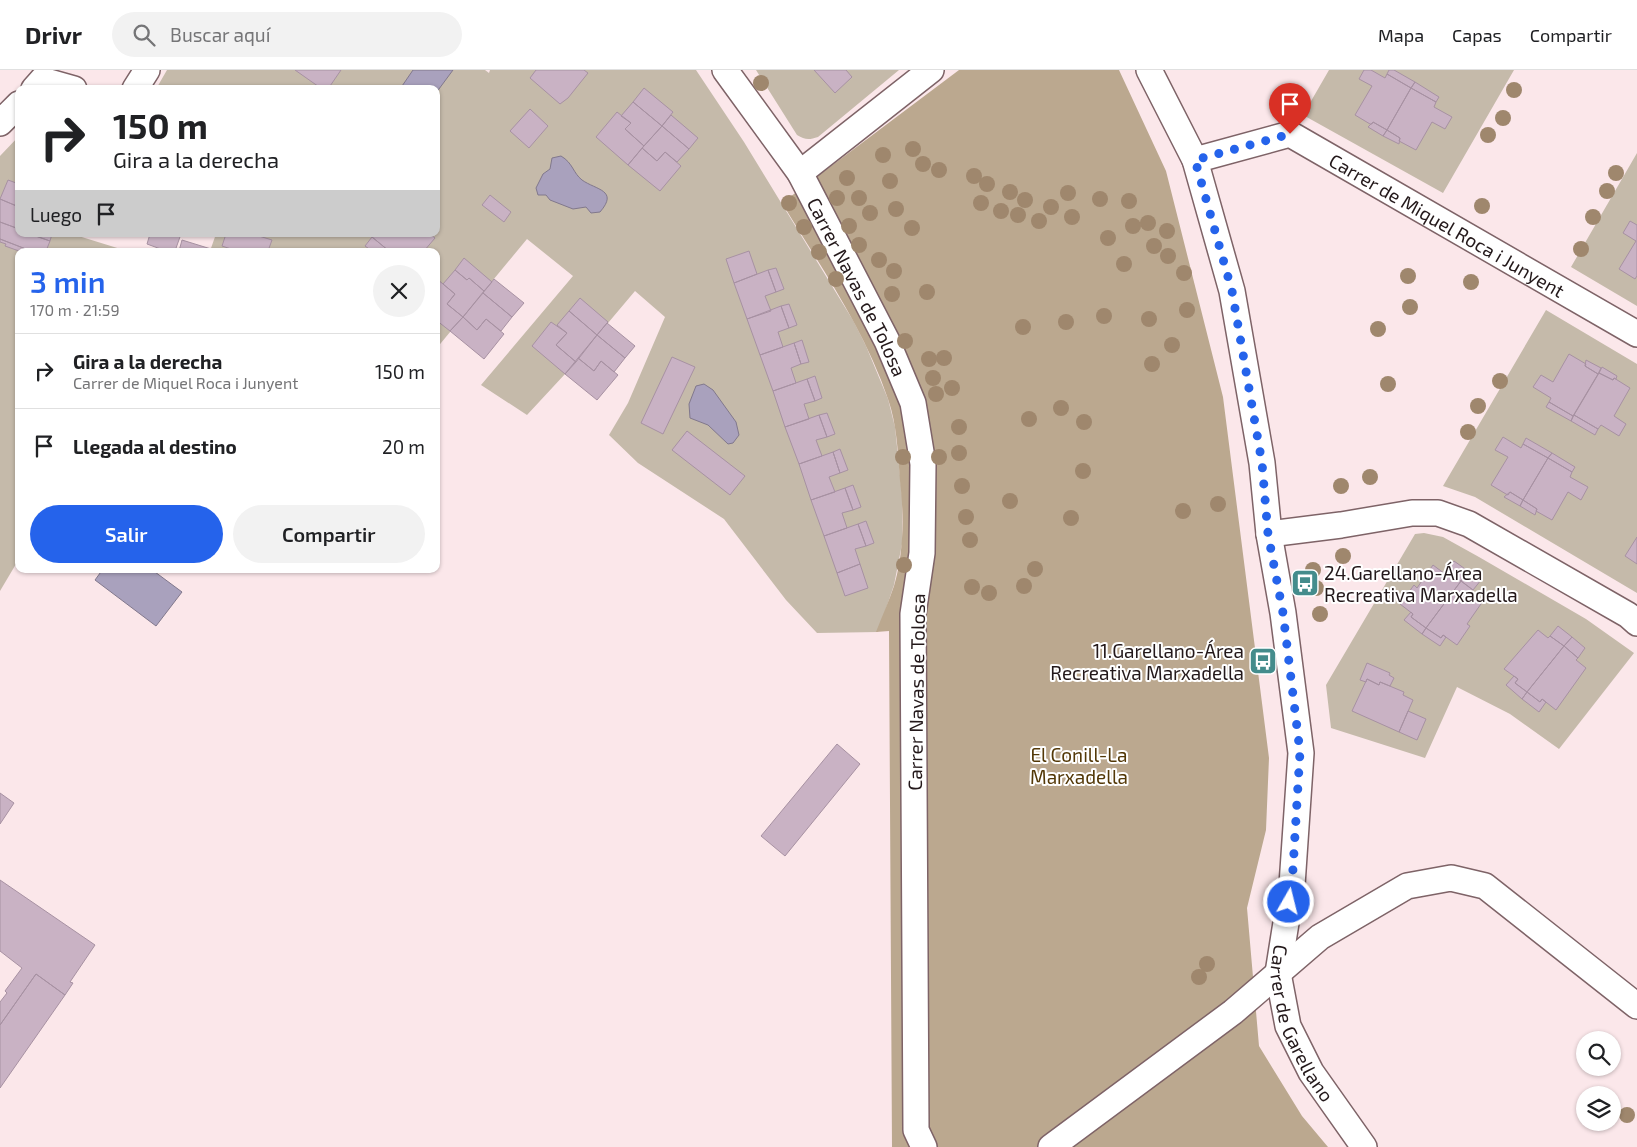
<!DOCTYPE html>
<html lang="es">
<meta charset="utf-8">
<style>
body{margin:0;font-family:"Exo 2",sans-serif;background:#f2f2f2;color:#202124;height:100vh;display:flex;flex-direction:column;font-size:19px;white-space:nowrap}
*{box-sizing:border-box;margin:0}
p{font-size:16px;color:#757577}
.icon{flex:none;width:28px;height:28px;fill:none;stroke:currentColor;stroke-width:2;stroke-linecap:round;stroke-linejoin:round}
.map{position:relative;flex:1;overflow:hidden}
.details{position:absolute;left:15px;top:178px;width:425px;height:325px;display:flex;flex-direction:column;background:#fff;border-radius:10px;box-shadow:0 1px 4px #0004}
.details>*{flex:none}
.guide{position:absolute;left:15px;top:15px;width:425px;height:152px;border-radius:10px;box-shadow:0 1px 4px #0004;background:#fff;color:#202124;overflow:hidden}
.buttons{position:absolute;left:1576px;top:961px;display:grid;gap:10px}
.buttons a{display:grid;place-items:center;width:45px;height:45px;border-radius:50%;background:#fff;box-shadow:0 1px 4px #0004;font-size:25px}
.pin{position:absolute;display:grid;place-items:center;width:42px;height:42px;color:#fff;margin:-51px -21px;border-radius:50% 50% 50% 0;rotate:-45deg;box-shadow:0 0 5px #0007}
.pin .icon{rotate:45deg}
.me{position:absolute;width:55px;margin:-28px;rotate:8deg;stroke-linejoin:round;filter:drop-shadow(0 0 4px #0008)}
.turn{display:flex;align-items:center;gap:18px;height:105px;padding:0 15px;font-size:22px}
.turn .icon{width:65px;height:65px;stroke-width:2.5}
.turn b{display:block;font-size:35px;line-height:42px}
.then{display:flex;align-items:center;height:48px;padding:0 15px;background:#0003;gap:10px;font-size:19px}
.round{display:grid;place-items:center;flex:none;width:52px;height:52px;border-radius:26px;background:#f2f2f2}
.headline{display:flex;align-items:center;justify-content:space-between;height:85px;padding:0 15px}
h1{font-size:30px;font-weight:600;line-height:38px;color:#2563eb}
.action{display:flex;gap:10px;margin-top:auto;padding:10px 15px}
.action a{flex:1;height:58px;border-radius:30px;background:#2563eb;color:#fff;font-size:20px;font-weight:600;line-height:58px;text-align:center}
.action a+a{background:#f2f2f2;color:#202124}
ul{padding:0;list-style:none}
li{display:flex;align-items:center;gap:15px;height:75px;padding:0 15px;border-top:1px solid #e0e0e0}
li div{flex:1}
li b{display:block;font-size:19px}
li em{font-style:normal}
header{display:flex;align-items:center;gap:30px;box-sizing:border-box;height:70px;padding:0 25px;background:#fff;border-bottom:1px solid #e0e0e0}
header strong{font-size:24px}
nav{display:flex;gap:28px;margin-inline-start:auto;font-size:18px}
.search{width:350px;height:45px;background:#f2f2f2;display:flex;align-items:center;gap:12px;box-sizing:border-box;padding:0 18px;border-radius:28px;color:#757577;font-size:19px}
.map>svg:first-child{display:block}
.green{fill:#c5baaa}
.forest{fill:#bba88f}
.water{fill:#a9a1bd;stroke:#81788c}
.building{fill:#c9b2c4;stroke:#a791a2}
.lines{fill:none;stroke-linecap:round;stroke-linejoin:round}
.street-casing{stroke:#7e6367;stroke-width:28}
.street{stroke:#fff;stroke-width:25}
.tree{fill:#9f876d}
.route{stroke:#2563eb;stroke-width:9;stroke-dasharray:0 16.2}
.labels{text-anchor:middle;dominant-baseline:central;stroke-width:4;stroke-linejoin:round;paint-order:stroke}
.street-label{font-size:19px;fill:#23181a;stroke:#fff}
.poi-label{font-size:19px;fill:#23181a;stroke:#fff;text-anchor:start}
.park-label{font-size:19px;fill:#533807;stroke:#fff}
</style>
<header>
<strong>Drivr</strong>
<div class="search"><svg class="icon" aria-label="search" viewBox="0 0 24 24"><circle cx="10" cy="10" r="6"/><path d="M15 15l6 6"/></svg>Buscar aquí</div>
<nav><a>Mapa</a><a>Capas</a><a>Compartir</a></nav>
</header>
<div class="map">
<svg width="1637" height="1077" viewBox="0 0 1637 1077">
<rect width="100%" height="100%" fill="#fbe7ea"/>
<path class="green" d="M167,0H485L489,3L490,0H696L744,72L854,252L866,276L888,329L895,357L902,425V474L894,515L878,562L817,563L786,530L724,449L638,393L609,365L628,333L665,247L635,221L565,304L527,345L481,315L573,206L527,169L436,279V181H210L216,164H436V19H156Z
M756,0H899L818,67C809,70 805,70 797,65Z
M1329,0H1514L1443,123L1303,45Z
M19,66V164H72L127,181H19V489L0,521V86Z
M1637,83V236L1571,197Z
M1546,240L1637,294V523L1475,427L1443,416Z
M1424,463L1443,467L1479,487L1586,549L1634,583L1559,679L1510,644L1457,617L1425,688L1331,658L1326,615L1415,464Z"/>
<path class="forest" d="M959,0H1119L1166,101L1223,327L1269,688L1266,760L1247,838L1259,976L1302,1046L1328,1077H892L889,561L876,562C882,546 889,531 894,516C904,483 904,445 900,411C898,383 897,355 888,329C864,258 820,196 782,133Z"/>
<path class="water" d="M413,0H453L436,23V19H400Z
M561,86C573,93 573,103 582,110C596,120 619,120 600,142L591,143L586,137L573,139L550,130L546,125H538L536,118L543,104L550,99L552,88Z
M704,314L713,320L736,352L739,365L733,373L728,374L708,355L690,348L689,334L696,316Z
M103,499H151L182,522L156,556L95,510Z"/>
<path class="building" d="M295,0H341L328,19H322Z
M536,0H584L588,3L568,28L560,34L530,8Z
M814,0H846L852,7L835,23Z
M1364,0H1371L1385,8L1387,4L1411,18L1387,60L1373,52L1372,54H1370L1355,45L1372,16L1359,9Z
M1389,0H1394L1415,12L1411,18L1387,4Z
M1415,12L1439,27L1436,32L1411,18Z
M644,18L673,42L662,56L633,32Z
M1411,18L1436,32L1434,37L1452,47L1445,59L1432,52L1416,80L1399,71L1400,68L1387,60Z
M633,32L662,56L644,76L625,59L631,53L621,46Z
M530,39L548,56L529,78L510,61Z
M617,42L631,53L625,59L644,76L628,95L596,67Z
M671,45L698,68L689,79L662,56Z
M1373,52L1387,60L1383,66L1368,57Z
M662,56L689,79L677,92L665,82L657,91L642,78Z
M1387,60L1400,68L1399,74L1383,66Z
M642,78L657,91L665,82L681,96L660,121L628,95Z
M8,110L19,114V137L0,129Z
M490,125L511,142L504,152L482,135Z
M0,129L19,137V159L0,152Z
M1630,151L1637,155V206L1635,209L1619,199L1636,171L1623,163Z
M0,152L19,159V164H30L50,171L46,181H31L0,169Z
M30,164H52L50,171Z
M150,164H181L175,181H166L147,174Z
M226,164H260L259,166L272,170L268,181H237L222,176Z
M375,164H430L435,168L424,181H389L372,167Z
M372,167L389,181H372L365,176Z
M0,169L31,181H19L5,176L6,174L0,172Z
M182,170L211,179L210,181H179Z
M749,181L757,204L734,213L726,189Z
M464,188L492,212L484,221L469,208L467,210L455,200Z
M776,198L784,219L776,222L768,200Z
M455,200L467,210L469,208L484,221L463,247L447,234L455,224L443,214Z
M768,200L776,222L765,226L771,241L747,249L734,213Z
M437,209L455,224L447,234L463,247L450,261L436,250Z
M494,209L524,233L512,247L483,223Z
M483,223L512,247L501,261L486,249L477,260L463,247Z
M580,228L608,252L597,265L569,241Z
M789,234L797,255L789,258L781,236Z
M781,236L789,258L778,262L783,277L760,285L747,249Z
M569,241L597,265L576,292L556,275L567,263L557,255Z
M463,247L477,260L486,249L504,264L484,289L450,261Z
M551,252L567,263L556,275L576,292L565,304L532,276Z
M607,253L635,276L625,288L597,265Z
M597,265L625,288L614,302L601,291L594,301L578,288Z
M802,270L809,292L801,294L794,273Z
M794,273L801,294L791,298L796,313L773,321L760,285Z
M1569,284L1586,294L1585,296L1598,304L1573,346L1549,332L1551,328L1533,317L1541,305L1553,312Z
M672,287L695,297L663,364L641,353Z
M578,288L594,301L601,291L618,305L597,330L565,304Z
M1586,290L1601,298L1598,304L1585,296Z
M1602,297L1617,306L1616,309L1614,308L1613,310L1599,303Z
M1599,303L1613,310L1614,308L1630,318L1614,346L1626,354L1619,366L1601,355L1598,359L1574,345Z
M815,306L822,328L815,331L807,309Z
M807,309L815,331L804,334L809,349L785,357L773,321Z
M1549,332L1573,346L1571,351L1546,337Z
M827,343L835,364L827,367L819,345Z
M819,345L827,367L816,370L822,386L799,394L785,357Z
M1574,345L1598,359L1595,365L1571,351Z
M687,361L745,406L730,425L672,380Z
M1503,367L1521,378L1523,374L1548,388L1523,430L1510,422L1508,425L1506,424L1491,415L1508,387L1495,380Z
M1526,368L1552,383L1548,388L1523,374Z
M840,379L848,400L840,403L833,382Z
M833,382L840,403L829,407L835,422L811,430L799,394Z
M1552,383L1575,397L1572,402L1548,388Z
M1548,388L1572,402L1570,407L1588,417L1581,430L1568,422L1552,450L1536,441L1537,439L1523,430Z
M853,415L861,437L853,440L845,418Z
M845,418L853,440L842,443L847,458L824,466L811,430Z
M1510,422L1523,430L1520,436L1504,427Z
M1523,430L1537,439L1535,445L1520,436Z
M866,451L874,473L866,476L858,454Z
M858,454L866,476L855,479L860,494L837,503L824,466Z
M1637,467V494L1625,486Z
M1454,491L1468,501L1461,511L1446,501Z
M860,494L868,518L845,526L837,503Z
M1433,495L1445,504L1446,501L1461,511L1426,558L1411,547L1413,544L1400,534L1414,515L1417,518Z
M1468,501L1481,510L1473,520L1461,511Z
M1461,511L1473,520L1471,523L1483,531L1467,554L1470,556L1457,575L1443,565L1441,568L1426,558Z
M1411,542L1413,544L1411,547L1426,558L1422,564L1404,550Z
M1558,556L1572,567L1564,576L1550,566Z
M1426,558L1441,568L1443,565L1446,567L1440,576L1422,564Z
M1538,560L1548,568L1550,566L1564,576L1527,622L1515,613L1518,609L1504,599Z
M1572,567L1585,578L1578,588L1564,576Z
M1564,576L1578,588L1576,590L1586,598L1556,640L1542,629L1540,632L1527,622Z
M1367,593L1390,603L1389,605L1394,608L1390,616L1380,612L1379,615L1367,609L1366,612L1360,610Z
M1514,606L1518,609L1515,613L1527,622L1522,629L1506,615Z
M1367,609L1379,615L1380,612L1404,622L1403,625L1413,630L1399,662L1352,641Z
M1527,622L1540,632L1542,629L1546,632L1539,642L1522,629Z
M1408,641L1426,649L1417,670L1399,662Z
M837,674L860,694L785,786L761,766Z
M0,723L14,733L0,754Z
M0,810L95,875L70,912L73,913L65,925L36,904L0,955V932L7,923L5,921L22,898L0,881Z
M36,904L65,925L0,1018V955Z"/>
<g class="lines">
<g class="street-casing">
<g id="street">
<path id="s1" d="M725,0L800,103L887,271L913,333L923,394L922,483L913,544L916,1060L924,1077"/>
<path id="s2" d="M1149,0L1195,90L1232,221L1262,393L1269,464L1283,543L1301,683L1292,815L1278,903L1288,956L1311,1002L1364,1077"/>
<path d="M34,19L42,10L74,19"/>
<path d="M135,19L147,0"/>
<path d="M0,53L19,34"/>
<path id="s3" d="M1195,90L1290,64L1637,264"/>
<path d="M800,103L931,0"/>
<path d="M1269,464L1341,455L1412,443H1438L1469,454L1628,545L1637,553"/>
<path d="M1051,1077L1233,942L1320,867L1407,816L1451,808L1485,816L1637,936"/>
</g>
</g>
<use href="#street" class="street"/>
</g>
<g class="tree">
<circle cx="761" cy="13" r="8"/>
<circle cx="1514" cy="20" r="8"/>
<circle cx="1503" cy="48" r="8"/>
<circle cx="1488" cy="65" r="8"/>
<circle cx="913" cy="79" r="8"/>
<circle cx="883" cy="85" r="8"/>
<circle cx="923" cy="94" r="8"/>
<circle cx="939" cy="100" r="8"/>
<circle cx="1616" cy="103" r="8"/>
<circle cx="974" cy="106" r="8"/>
<circle cx="847" cy="108" r="8"/>
<circle cx="890" cy="111" r="8"/>
<circle cx="987" cy="114" r="8"/>
<circle cx="1607" cy="121" r="8"/>
<circle cx="1010" cy="122" r="8"/>
<circle cx="1068" cy="123" r="8"/>
<circle cx="837" cy="128" r="8"/>
<circle cx="859" cy="128" r="8"/>
<circle cx="1100" cy="129" r="8"/>
<circle cx="1025" cy="130" r="8"/>
<circle cx="1129" cy="131" r="8"/>
<circle cx="789" cy="133" r="8"/>
<circle cx="981" cy="133" r="8"/>
<circle cx="1482" cy="136" r="8"/>
<circle cx="1051" cy="137" r="8"/>
<circle cx="896" cy="139" r="8"/>
<circle cx="1001" cy="141" r="8"/>
<circle cx="870" cy="143" r="8"/>
<circle cx="1018" cy="145" r="8"/>
<circle cx="1072" cy="147" r="8"/>
<circle cx="1593" cy="147" r="8"/>
<circle cx="1039" cy="151" r="8"/>
<circle cx="1148" cy="153" r="8"/>
<circle cx="849" cy="156" r="8"/>
<circle cx="1133" cy="156" r="8"/>
<circle cx="804" cy="157" r="8"/>
<circle cx="912" cy="158" r="8"/>
<circle cx="1167" cy="161" r="8"/>
<circle cx="1108" cy="168" r="8"/>
<circle cx="859" cy="175" r="8"/>
<circle cx="1154" cy="176" r="8"/>
<circle cx="1581" cy="179" r="8"/>
<circle cx="819" cy="182" r="8"/>
<circle cx="1168" cy="186" r="8"/>
<circle cx="879" cy="190" r="8"/>
<circle cx="1124" cy="194" r="8"/>
<circle cx="894" cy="201" r="8"/>
<circle cx="1184" cy="203" r="8"/>
<circle cx="1408" cy="206" r="8"/>
<circle cx="836" cy="209" r="8"/>
<circle cx="1471" cy="212" r="8"/>
<circle cx="927" cy="222" r="8"/>
<circle cx="892" cy="224" r="8"/>
<circle cx="1410" cy="237" r="8"/>
<circle cx="1187" cy="240" r="8"/>
<circle cx="1104" cy="246" r="8"/>
<circle cx="1149" cy="249" r="8"/>
<circle cx="1066" cy="252" r="8"/>
<circle cx="1023" cy="257" r="8"/>
<circle cx="1378" cy="259" r="8"/>
<circle cx="905" cy="271" r="8"/>
<circle cx="1172" cy="275" r="8"/>
<circle cx="944" cy="288" r="8"/>
<circle cx="929" cy="289" r="8"/>
<circle cx="1152" cy="294" r="8"/>
<circle cx="933" cy="308" r="8"/>
<circle cx="1500" cy="311" r="8"/>
<circle cx="1388" cy="314" r="8"/>
<circle cx="952" cy="318" r="8"/>
<circle cx="936" cy="324" r="8"/>
<circle cx="1478" cy="336" r="8"/>
<circle cx="1061" cy="338" r="8"/>
<circle cx="1029" cy="349" r="8"/>
<circle cx="1084" cy="352" r="8"/>
<circle cx="959" cy="357" r="8"/>
<circle cx="1468" cy="362" r="8"/>
<circle cx="959" cy="383" r="8"/>
<circle cx="903" cy="387" r="8"/>
<circle cx="939" cy="387" r="8"/>
<circle cx="1083" cy="401" r="8"/>
<circle cx="1370" cy="407" r="8"/>
<circle cx="962" cy="416" r="8"/>
<circle cx="1341" cy="416" r="8"/>
<circle cx="1010" cy="431" r="8"/>
<circle cx="1218" cy="434" r="8"/>
<circle cx="1183" cy="441" r="8"/>
<circle cx="966" cy="447" r="8"/>
<circle cx="1071" cy="448" r="8"/>
<circle cx="970" cy="470" r="8"/>
<circle cx="1343" cy="486" r="8"/>
<circle cx="904" cy="495" r="8"/>
<circle cx="1035" cy="499" r="8"/>
<circle cx="1313" cy="500" r="8"/>
<circle cx="1024" cy="516" r="8"/>
<circle cx="972" cy="517" r="8"/>
<circle cx="1316" cy="518" r="8"/>
<circle cx="989" cy="523" r="8"/>
<circle cx="1320" cy="544" r="8"/>
<circle cx="1207" cy="894" r="8"/>
<circle cx="1199" cy="907" r="8"/>
<circle cx="1627" cy="1045" r="8"/>
</g>
<g class="lines">
<path class="route" d="M1289,832L1292,815L1300,682L1283,543L1268,464L1262,393L1232,221L1195,90L1290,64"/>
</g>
<defs>
<g id="bus-square" transform="scale(1.4375)"><rect x="-9" y="-9" width="18" height="18" rx="4" fill="#448c8c" stroke="#fff"/><path d="M-5-6H5V4H4V6H2V4H-2V6H-4V4H-5ZM-3.5-4V0h7V-4ZM-3.5 1.2v1.5H-2V1.2ZM2 1.2v1.5H3.5V1.2Z" fill="#fff"/></g>
</defs>
<g fill-rule="evenodd">
<use href="#bus-square" x="1305" y="513"/>
<use href="#bus-square" x="1263" y="591"/>
</g>
<g class="labels">
<g class="street-label">
<text stroke="none"><textPath href="#s3" startOffset="280">Carrer de Miquel Roca i Junyent</textPath></text>
<text stroke="none"><textPath href="#s1" startOffset="255">Carrer Navas de Tolosa</textPath></text>
<text transform="translate(916 622) rotate(-89)">Carrer Navas de Tolosa</text>
<text stroke="none"><textPath href="#s2" startOffset="981">Carrer de Garellano</textPath></text>
</g>
<g class="poi-label">
<text x="1324" y="502">24.Garellano-Área<tspan x="1324" dy="22">Recreativa Marxadella</tspan></text>
<text x="1244" y="580" text-anchor="end">11.Garellano-Área<tspan x="1244" dy="22">Recreativa Marxadella</tspan></text>
</g>
<g class="park-label">
<text x="1079" y="684">El Conill-La<tspan x="1079" dy="22">Marxadella</tspan></text>
</g>
</g>
</svg>
<div class="buttons">
<a><svg class="icon" aria-label="search" viewBox="0 0 24 24"><circle cx="10" cy="10" r="6"/><path d="M15 15l6 6"/></svg></a>
<a><svg class="icon" aria-label="layers" viewBox="0 0 24 24"><path d="M12 4l9 5-9 5-9-5zM3 14l9 5 9-5"/></svg></a>
</div>
<div class="pin" style="left:1290px;top:64px;background:#d93025"><svg class="icon" aria-label="arrive" viewBox="0 0 24 24"><path d="M6 21V4h12l-3 4 3 4H6"/></svg></div>
<svg class="me" style="left:1289px;top:832px" viewBox="-20 -20 40 40"><circle r="17" fill="#2563eb" stroke="#fff" stroke-width="3"/><path d="M0-11L8 9 0 5-8 9z" fill="#fff"/></svg>
<div class="guide">
<div class="turn"><svg class="icon" aria-label="right" viewBox="0 0 24 24"><path d="M7 20v-9h11M14 6l5 5-5 5"/></svg><div><b>150 m</b>Gira a la derecha</div></div>
<div class="then">Luego<svg class="icon" aria-label="arrive" viewBox="0 0 24 24"><path d="M6 21V4h12l-3 4 3 4H6"/></svg></div>
</div>
<section class="details">
<div class="headline"><div><h1>3 min</h1><p>170 m · 21:59</p></div><a class="round"><svg class="icon" aria-label="close" viewBox="0 0 24 24"><path d="M6 6l12 12M18 6L6 18"/></svg></a></div>
<ul>
<li><svg class="icon" aria-label="right" viewBox="0 0 24 24"><path d="M7 20v-9h11M14 6l5 5-5 5"/></svg><div><b>Gira a la derecha</b><p>Carrer de Miquel Roca i Junyent</p></div><em>150 m</em></li>
<li><svg class="icon" aria-label="arrive" viewBox="0 0 24 24"><path d="M6 21V4h12l-3 4 3 4H6"/></svg><div><b>Llegada al destino</b></div><em>20 m</em></li>
</ul>
<div class="action"><a>Salir</a><a>Compartir</a></div>
</section>
</div>
